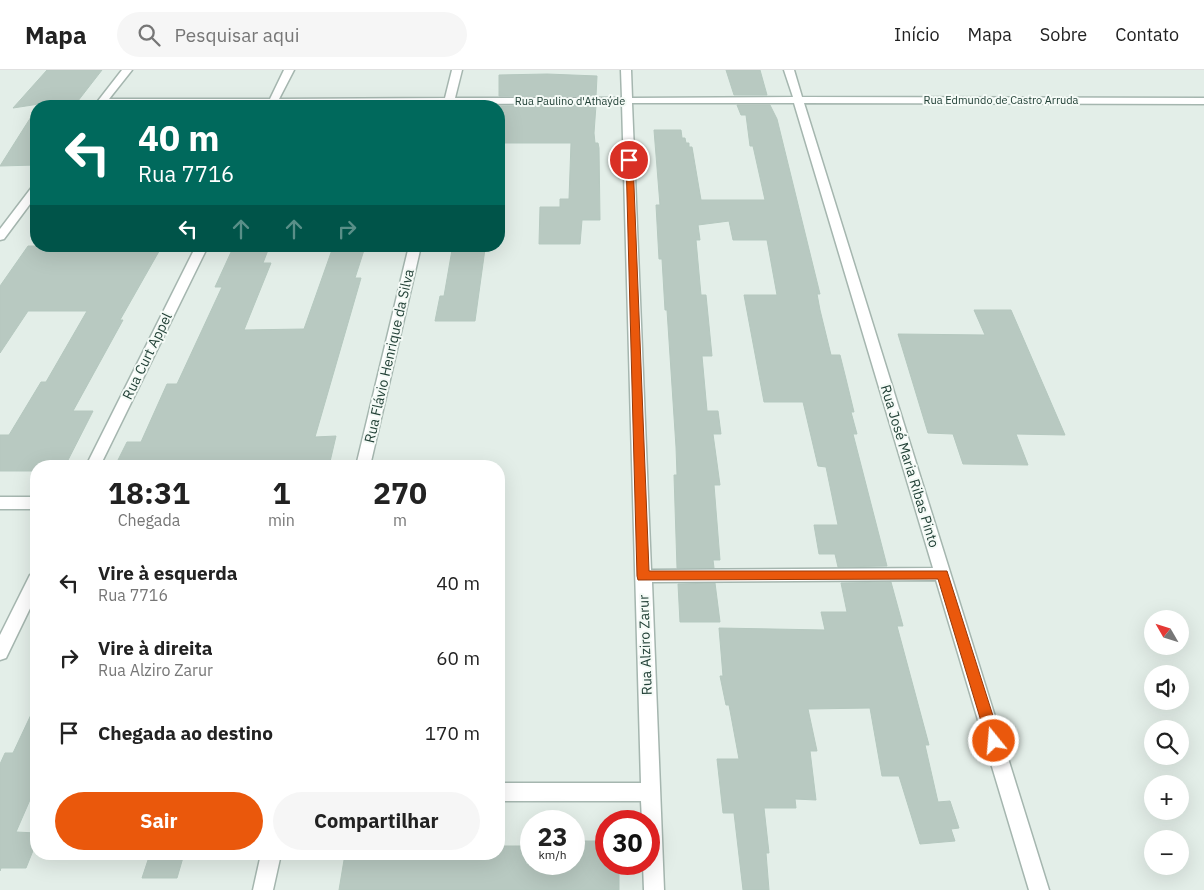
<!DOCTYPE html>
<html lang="pt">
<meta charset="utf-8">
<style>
body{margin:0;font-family:"IBM Plex Sans",sans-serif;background:#f6f6f6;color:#222;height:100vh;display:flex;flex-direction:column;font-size:19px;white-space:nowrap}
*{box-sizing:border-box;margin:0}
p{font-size:16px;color:#767676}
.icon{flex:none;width:28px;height:28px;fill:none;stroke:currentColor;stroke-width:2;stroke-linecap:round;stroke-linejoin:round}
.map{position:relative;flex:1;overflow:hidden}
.panel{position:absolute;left:30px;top:390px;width:475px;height:400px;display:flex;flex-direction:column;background:#fff;border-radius:20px;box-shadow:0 5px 20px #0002}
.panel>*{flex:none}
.banner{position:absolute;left:30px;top:30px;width:475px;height:152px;border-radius:20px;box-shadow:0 5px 20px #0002;background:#00695c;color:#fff;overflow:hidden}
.needle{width:32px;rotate:309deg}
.tools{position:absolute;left:1144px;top:540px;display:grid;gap:10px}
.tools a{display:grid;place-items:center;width:45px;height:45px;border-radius:50%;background:#fff;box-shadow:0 5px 20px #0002;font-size:25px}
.speed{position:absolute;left:520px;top:740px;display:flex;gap:10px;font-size:25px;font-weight:700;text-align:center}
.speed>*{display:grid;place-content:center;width:65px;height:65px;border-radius:50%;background:#fff;box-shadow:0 5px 20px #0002;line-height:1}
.speed small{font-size:12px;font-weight:400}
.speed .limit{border:8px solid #d22;background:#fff;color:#111}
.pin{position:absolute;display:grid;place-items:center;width:42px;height:42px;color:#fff;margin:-21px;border:2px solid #fff;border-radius:50%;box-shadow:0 1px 5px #0007}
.me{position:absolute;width:55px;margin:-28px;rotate:343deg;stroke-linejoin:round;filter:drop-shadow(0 0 4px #0008)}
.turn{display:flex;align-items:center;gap:18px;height:105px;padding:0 25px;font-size:22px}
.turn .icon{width:65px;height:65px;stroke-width:2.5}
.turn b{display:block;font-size:35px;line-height:42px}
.lanes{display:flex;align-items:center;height:48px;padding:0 25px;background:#0003;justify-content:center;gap:25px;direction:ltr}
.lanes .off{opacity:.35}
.eta{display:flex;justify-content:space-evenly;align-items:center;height:85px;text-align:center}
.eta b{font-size:30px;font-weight:700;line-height:35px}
.button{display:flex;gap:10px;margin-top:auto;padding:10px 25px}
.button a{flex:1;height:58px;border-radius:30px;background:#ea580c;color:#fff;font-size:20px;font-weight:700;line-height:58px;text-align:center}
.button a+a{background:#f6f6f6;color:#222}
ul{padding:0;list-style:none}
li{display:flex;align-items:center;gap:15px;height:75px;padding:0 25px}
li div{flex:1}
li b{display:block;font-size:19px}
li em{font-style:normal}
header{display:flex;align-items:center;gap:30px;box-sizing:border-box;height:70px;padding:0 25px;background:#fff;border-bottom:1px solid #e0e0e0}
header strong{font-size:24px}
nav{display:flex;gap:28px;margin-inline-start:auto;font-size:18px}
.search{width:350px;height:45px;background:#f6f6f6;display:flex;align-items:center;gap:12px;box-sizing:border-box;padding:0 18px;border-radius:28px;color:#767676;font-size:19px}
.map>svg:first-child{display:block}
.building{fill:#b8c9c1;stroke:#b5c8bf}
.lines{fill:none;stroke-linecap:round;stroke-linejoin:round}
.minor-casing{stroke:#a5b6af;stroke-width:3}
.minor{fill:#fff;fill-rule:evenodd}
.route{fill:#ea580c;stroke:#983908}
.labels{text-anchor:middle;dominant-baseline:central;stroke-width:4;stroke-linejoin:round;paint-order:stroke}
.far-street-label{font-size:11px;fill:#214036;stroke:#f4faf6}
.street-label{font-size:14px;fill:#214036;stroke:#f4faf6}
</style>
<header>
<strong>Mapa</strong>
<div class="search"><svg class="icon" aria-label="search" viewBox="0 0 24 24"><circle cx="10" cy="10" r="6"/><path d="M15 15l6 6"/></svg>Pesquisar aqui</div>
<nav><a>Início</a><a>Mapa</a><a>Sobre</a><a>Contato</a></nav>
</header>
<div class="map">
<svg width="1204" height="820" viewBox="0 0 1204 820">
<rect width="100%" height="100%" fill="#e3eee8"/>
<path class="building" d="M47,0H102L74,36H38L39,34L13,38Z
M726,0H760L767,25H734Z
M547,4L597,6L596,26H499V5Z
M596,35L594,63L595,73H598L599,78L600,150H582L580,174H539L540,137H560V129H569L571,73H499V36Z
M737,35H770L777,49L820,224H817L820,240L831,285H840L846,309L854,342H851L857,364H853L887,496L838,497L835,484H819L814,455H838L826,397L818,396L803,332H764L744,225H777L767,170H733L729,151L698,155L700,170H696L701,225H706L712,286H702L707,341H718L721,364H713L720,415H714L720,490H713L714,498H677L674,405H677L676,377L667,240H665L662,189H659L656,135H660L654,60H681L682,68H685L686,73H689V77H692L701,130H765L753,76H750L746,45H741Z
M36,39V95L0,96Z
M28,176H162L120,250H123L73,341H93L65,396H36V401H0V365H9L41,312H46L87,241H28L0,283V216Z
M333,177H365L355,208H361L315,367L336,366L329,396H115L127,372H141L167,314H177L222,217H215L232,180H268L263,193H271L244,260L304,259Z
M485,179L475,251H435L440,226H444L452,180Z
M974,240H1011L1065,365L1016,364L1028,395L963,394L953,364L928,363L898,264L985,265Z
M891,512L903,556H897L929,675H925L938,732L950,731L959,758L951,759L955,771L920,774L899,706H882L870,638L808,639L817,681H810L816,730L795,729L796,738H764L769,783H766L769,820H743L734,743H723L717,689H739L729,635H726L720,606H723L719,558L825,560L821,542H847L841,513Z
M715,513L720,552H680L678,514Z
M36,634V716L16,762L36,763V773L26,798H1L0,801V694L5,683H13Z
M574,771H600V779H606V794H619V820H339L345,784H499V776H527L526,794H574Z
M150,784H184L177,808H142Z"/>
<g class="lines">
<g class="minor-casing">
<path id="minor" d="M122,0H132L109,29H270L284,0H294L279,29L445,28L452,0H462L455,28H622L621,0H631L632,28L793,27L784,0H794L802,27L1204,28V34L804,33L1049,820H1029L936,510L652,512L664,820H644L643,794H649V751H642L641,731H499V713H641L622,33L453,34V36H443L444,34L94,36ZM632,33H794L933,498L651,500Z
M36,116V126L4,169L0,170V159L32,117Z
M196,176H208L100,396H86Z
M409,176H421L370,396H356Z
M0,427H36V439H0Z
M36,504V526L6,588L0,590V565L30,505Z
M261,784H281L273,820H253Z"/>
</g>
<use href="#minor" class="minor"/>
</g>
<path class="route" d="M626,88L633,90L649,501H947L1001,671L999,676L994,678L989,676L987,671L938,509L638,510L637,506Z"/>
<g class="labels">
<g class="far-street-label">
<text x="1001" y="30">Rua Edmundo de Castro Arruda</text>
<text x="570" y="31">Rua Paulino d'Athaýde</text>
</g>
<g class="street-label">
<text transform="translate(147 286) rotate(-64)">Rua Curt Appel</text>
<text transform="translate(389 286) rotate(-77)">Rua Flávio Henrique da Silva</text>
<text transform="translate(910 396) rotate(73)">Rua José Maria Ribas Pinto</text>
<text transform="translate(645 575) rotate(-92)">Rua Alziro Zarur</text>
</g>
</g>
</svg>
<div class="tools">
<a><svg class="needle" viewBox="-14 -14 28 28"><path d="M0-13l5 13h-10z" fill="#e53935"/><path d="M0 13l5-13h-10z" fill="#767676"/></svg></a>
<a><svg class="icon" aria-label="sound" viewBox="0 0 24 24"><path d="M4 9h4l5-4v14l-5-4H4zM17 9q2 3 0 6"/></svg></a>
<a><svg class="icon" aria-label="search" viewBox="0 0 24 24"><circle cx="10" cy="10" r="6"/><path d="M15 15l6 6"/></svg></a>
<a>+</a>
<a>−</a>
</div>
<div class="speed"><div>23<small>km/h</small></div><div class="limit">30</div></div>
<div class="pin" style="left:629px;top:90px;background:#d93025"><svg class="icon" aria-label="arrive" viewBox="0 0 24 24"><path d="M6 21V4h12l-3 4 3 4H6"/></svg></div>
<svg class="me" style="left:994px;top:671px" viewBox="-20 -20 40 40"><circle r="17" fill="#ea580c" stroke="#fff" stroke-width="3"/><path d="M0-11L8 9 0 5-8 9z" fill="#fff"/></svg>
<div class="banner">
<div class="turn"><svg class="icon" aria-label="left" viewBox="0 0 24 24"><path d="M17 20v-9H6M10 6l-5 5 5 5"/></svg><div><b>40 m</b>Rua 7716</div></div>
<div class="lanes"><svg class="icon" aria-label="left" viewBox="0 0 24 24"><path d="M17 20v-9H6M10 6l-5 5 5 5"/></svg><svg class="icon off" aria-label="ahead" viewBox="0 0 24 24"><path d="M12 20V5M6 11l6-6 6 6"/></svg><svg class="icon off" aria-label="ahead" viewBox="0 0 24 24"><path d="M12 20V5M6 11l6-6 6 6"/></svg><svg class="icon off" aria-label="right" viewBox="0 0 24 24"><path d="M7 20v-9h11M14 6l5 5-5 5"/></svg></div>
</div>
<section class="panel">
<div class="eta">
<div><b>18:31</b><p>Chegada</p></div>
<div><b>1</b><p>min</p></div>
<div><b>270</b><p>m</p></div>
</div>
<ul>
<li><svg class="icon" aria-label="left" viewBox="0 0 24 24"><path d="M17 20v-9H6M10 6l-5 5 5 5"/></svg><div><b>Vire à esquerda</b><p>Rua 7716</p></div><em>40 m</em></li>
<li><svg class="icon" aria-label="right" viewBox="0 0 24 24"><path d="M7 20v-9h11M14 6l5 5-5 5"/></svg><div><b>Vire à direita</b><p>Rua Alziro Zarur</p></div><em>60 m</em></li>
<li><svg class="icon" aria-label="arrive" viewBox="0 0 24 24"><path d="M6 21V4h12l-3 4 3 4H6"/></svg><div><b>Chegada ao destino</b></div><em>170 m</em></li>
</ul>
<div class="button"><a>Sair</a><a>Compartilhar</a></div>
</section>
</div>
